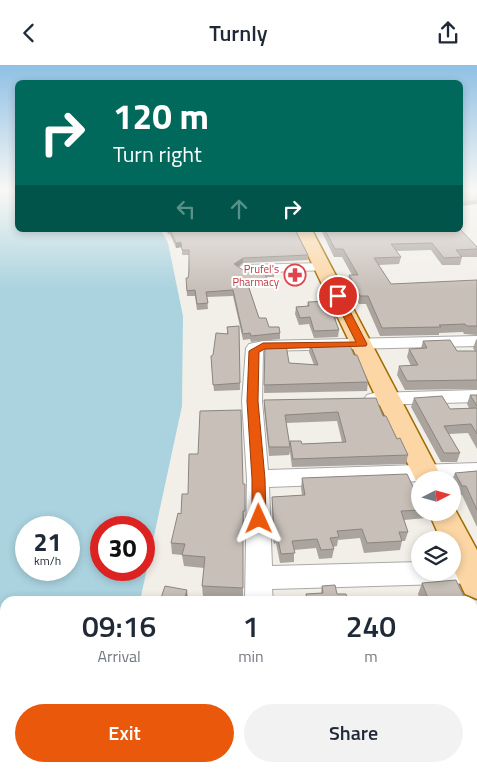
<!DOCTYPE html>
<style>
body{margin:0;font-family:"Titillium Web",sans-serif;background:#f2f2f3;color:#1f2937;height:100vh;display:flex;flex-direction:column;font-size:19px;white-space:nowrap}
*{box-sizing:border-box;margin:0}
p{font-size:16px;color:#747a83}
.icon{flex:none;width:28px;height:28px;fill:none;stroke:currentColor;stroke-width:2;stroke-linecap:round;stroke-linejoin:round}
.map{position:relative;flex:1;overflow:hidden}
.drawer{position:absolute;left:0px;top:531px;width:478px;height:176px;display:flex;flex-direction:column;background:#fff;border-radius:15px 15px 0 0;box-shadow:0 2px 8px #0003}
.drawer>*{flex:none}
.top-card{position:absolute;left:15px;top:15px;width:448px;height:152px;border-radius:8px;box-shadow:0 2px 8px #0003;background:#00695c;color:#fff;overflow:hidden}
.needle{width:32px;rotate:84deg}
.buttons{position:absolute;left:411px;top:406px;display:grid;gap:10px}
.buttons a{display:grid;place-items:center;width:50px;height:50px;border-radius:50%;background:#fff;box-shadow:0 2px 8px #0003;font-size:25px}
.speed{position:absolute;left:15px;top:451px;display:flex;gap:10px;font-size:25px;font-weight:700;text-align:center}
.speed>*{display:grid;place-content:center;width:65px;height:65px;border-radius:50%;background:#fff;box-shadow:0 2px 8px #0003;line-height:1}
.speed small{font-size:12px;font-weight:400}
.speed .limit{border:8px solid #d22;background:#fff;color:#111}
.pin{position:absolute;display:grid;place-items:center;width:42px;height:42px;color:#fff;margin:-21px;border:2px solid #fff;border-radius:50%;box-shadow:0 1px 5px #0007}
.me{position:absolute;width:55px;margin:-28px;rotate:359deg;stroke-linejoin:round;filter:drop-shadow(0 0 4px #0008)}
.turn{display:flex;align-items:center;gap:18px;height:105px;padding:0 15px;font-size:22px}
.turn .icon{width:65px;height:65px;stroke-width:2.5}
.turn b{display:block;font-size:35px;line-height:42px}
.lanes{display:flex;align-items:center;height:48px;padding:0 15px;background:#0003;justify-content:center;gap:25px;direction:ltr}
.lanes .off{opacity:.35}
.eta{display:flex;justify-content:space-evenly;align-items:center;height:85px;text-align:center}
.eta b{font-size:30px;font-weight:600;line-height:35px}
.cta{display:flex;gap:10px;margin-top:auto;padding:10px 15px}
.cta a{flex:1;height:58px;border-radius:30px;background:#ea580c;color:#fff;font-size:20px;font-weight:600;line-height:58px;text-align:center}
.cta a+a{background:#f2f2f3;color:#1f2937}
header{display:flex;justify-content:space-between;align-items:center;height:65px;padding:0 15px;background:#fff;font-size:22px;font-weight:600}
.map>svg:first-child{display:block}
.water{fill:#aad3df;fill-rule:evenodd}
.lines{fill:none;stroke-linecap:round;stroke-linejoin:round}
.minor-casing{stroke:#a9a9a9;stroke-width:2}
.major-casing{stroke:#a06b00;stroke-width:3}
.minor{fill:#fff;fill-rule:evenodd}
.major{fill:#fcd6a4;fill-rule:evenodd}
.wall{fill:#aba49e;fill-rule:evenodd}
.shaded-wall{fill:#8b8681}
.building{fill:#c7bfb8;stroke:#8b8681}
.route{fill:#ea580c;stroke:#983908}
.labels{text-anchor:middle;dominant-baseline:central;stroke-width:4;stroke-linejoin:round;paint-order:stroke}
.far-health-label{font-size:11px;fill:#be3a42;stroke:#fff;text-anchor:end}
</style>
<header><svg class="icon" aria-label="back" viewBox="0 0 24 24"><path d="M15 5l-7 7 7 7"/></svg>Turnly<svg class="icon" aria-label="share" viewBox="0 0 24 24"><path d="M12 15V3M7 8l5-5 5 5M5 13v7h14v-7"/></svg></header>
<div class="map">
<svg width="477" height="707" viewBox="0 0 477 707">
<rect width="100%" height="100%" fill="#f2efe9"/>
<path class="water" d="M0,125H17L18,165H161L168,178L183,251L182,341L140,536H5V702L89,703L88,707H0ZM26,462H69V505H26ZM101,462H144V505H101Z"/>
<g class="lines">
<g class="minor-casing">
<path id="minor" d="M323,198L328,199L330,202L328,205L243,208L236,204L243,200Z
M477,271V281L263,286L262,336L268,405L477,398V414L269,422L272,501L420,497V508H452V496H477V518L272,524L273,536H245L247,414L242,336L246,283L249,279L263,276Z
M477,325V337L374,340L367,338L364,334L367,330L374,328Z
M472,639H477V671H472Z
M233,702H267V707H233Z"/>
</g>
<g class="major-casing">
<path id="major" d="M296,165H312L443,415H420L419,422Z
M452,439L477,485V534L465,529L452,501V475H441L429,448H452Z"/>
</g>
<use href="#minor" class="minor"/>
<use href="#major" class="major"/>
</g>
<path class="wall" d="M166,165H295L308,190V195L243,198L238,202L243,205L274,207V212H266L267,216V222L249,223L259,253L269,262L280,268V274L251,277L250,274L243,275L233,231L207,232L208,244L197,245L195,231H187L186,213H188L189,190H182V182L176,183L170,169H168Z
M321,165H460L477,182V192H462L460,200H442L431,185L396,186L401,192L399,199L379,200L391,219L477,215V270L464,269L463,267L439,268V270L380,271L366,239H359L348,218L349,210H352L342,192H334Z
M308,237L336,252V256L339,265L338,272L314,273L309,259L299,260L295,249L296,242L307,241Z
M239,261L240,325L214,326L211,297L213,290L227,269V262Z
M477,274V324L405,325L397,310L399,301H411L407,292L409,284L421,283L423,276L457,286H475L473,283L476,275Z
M310,279L354,290L368,317L367,326L264,328L265,280L289,298L314,300L309,287Z
M470,330H477V384L468,368L449,369L460,388L457,397H441L411,342L414,333L450,344L469,343L467,339Z
M264,335L383,351L408,390L406,399L292,402L290,387L289,390L269,391L264,344ZM337,356L342,377L302,379L290,376V380L286,358Z
M477,406V462L462,430H458L452,418V415L455,408Z
M302,413L415,426L420,425V448H428L426,453L404,455L408,467L405,476H402L400,485L364,488L360,473L338,475L337,481L333,482L334,484L332,493L319,494L316,483L294,485V497L280,498L276,478L274,479L273,475L272,442V432L302,430L301,423Z
M243,419H245L244,457H243V534L203,532L202,521L204,503L184,501L182,490L172,489L171,478L181,449L188,429Z
M422,518L466,536H420L418,529Z
M322,521L337,529L348,536H305L306,529L321,528Z
M472,543L477,552V637H472Z"/>
<path class="shaded-wall" d="M477,135V139L460,141V137Z
M181,177L182,182L176,183V178Z
M243,193V198L234,205V199Z
M187,525L188,536H184Z"/>
<path class="building" d="M460,125H477V135L460,137Z
M460,164L477,182V184L456,185L462,192L444,193L432,178L391,179L401,192L374,193L391,219L477,215V261H467L465,259L439,260L441,262L382,263L368,231H360L349,210H358L343,184H335L325,165H460Z
M170,165H295L308,190L243,193L234,199L243,205L274,203V207H265L267,216L247,217L259,253H266L269,262H279L280,268L251,271L250,268L243,269L233,225L206,227L208,238L197,239L195,225L187,226L186,213H188L189,207V185H182L181,177L176,178Z
M329,236L336,252H334L339,265L314,266L310,252L300,253L296,242L309,241L308,237Z
M239,261L240,318L213,320L211,291L213,290L216,268L228,269L227,262Z
M450,275L457,286H477V315L407,316L399,301L418,300L409,284L427,283L423,276Z
M349,278L354,290H357L368,317L264,320L265,280L286,279L289,298L318,300L310,279Z
M470,330H477V341Z
M442,331L450,344L477,343V369L471,359L444,361L460,388H444L414,333Z
M376,333L383,351H386L397,374L400,373L408,390L293,394L290,376H301L302,379L346,377L338,347L285,350L290,382H269L264,335Z
M241,345L243,419H245V446H243V523L202,521L205,492L182,490L185,479L171,478L178,448L181,449L182,429H188L189,389H198L200,346Z
M477,406V445L466,421H462L455,408Z
M407,409L415,426L420,425V445L401,446L408,467H399L402,476L367,478L362,464L337,466L339,472L330,473L334,484L321,485L317,474L292,476L295,488L281,489L277,469H274V466L272,432L305,430L302,413Z
M456,515L466,536H429L422,518Z
M335,520L337,529H346L348,536H308L306,529L323,528L322,521Z
M165,521L187,525L184,536H160Z
M472,543L477,552V582H476L477,585V628L472,629Z
M93,702H234L233,707H92Z
M265,702H460L461,707L477,705V707H265Z"/>
<linearGradient id="sky" x2="0" y2="1"><stop stop-color="#8fc0e4"/><stop offset="0.56" stop-color="#f9f8f5"/><stop offset="1" stop-color="#f9f8f5" stop-opacity="0"/></linearGradient>
<rect width="477" height="224" fill="url(#sky)"/>
<path class="route" d="M338,228L342,231L367,279L366,281L265,284L259,287L258,336L265,414L266,454L264,457L259,459L254,457L252,454V414L247,336L249,286L263,278L356,277L333,231Z"/>
<defs>
<g id="pharmacy-ring" transform="scale(1.125)"><circle r="9.5" fill="#fff" stroke="#e0444e" stroke-width="1.5"/><path d="M-2-6h4v4h4v4h-4v4h-4v-4h-4v-4h4Z" fill="#e0444e"/></g>
</defs>
<g fill-rule="evenodd">
<use href="#pharmacy-ring" x="295" y="210"/>
</g>
<g class="labels">
<g class="far-health-label">
<text x="279" y="204">Prufel's<tspan x="279" dy="13">Pharmacy</tspan></text>
</g>
</g>
</svg>
<div class="buttons">
<a><svg class="needle" viewBox="-14 -14 28 28"><path d="M0-13l5 13h-10z" fill="#e53935"/><path d="M0 13l5-13h-10z" fill="#747a83"/></svg></a>
<a><svg class="icon" aria-label="layers" viewBox="0 0 24 24"><path d="M12 4l9 5-9 5-9-5zM3 14l9 5 9-5"/></svg></a>
</div>
<div class="speed"><div>21<small>km/h</small></div><div class="limit">30</div></div>
<div class="pin" style="left:338px;top:231px;background:#d93025"><svg class="icon" aria-label="arrive" viewBox="0 0 24 24"><path d="M6 21V4h12l-3 4 3 4H6"/></svg></div>
<svg class="me" style="left:259px;top:454px" viewBox="-20 -20 40 40"><path d="M0-17L14 15 0 8-14 15z" fill="#ea580c" stroke="#fff" stroke-width="4"/></svg>
<div class="top-card">
<div class="turn"><svg class="icon" aria-label="right" viewBox="0 0 24 24"><path d="M7 20v-9h11M14 6l5 5-5 5"/></svg><div><b>120 m</b>Turn right</div></div>
<div class="lanes"><svg class="icon off" aria-label="left" viewBox="0 0 24 24"><path d="M17 20v-9H6M10 6l-5 5 5 5"/></svg><svg class="icon off" aria-label="ahead" viewBox="0 0 24 24"><path d="M12 20V5M6 11l6-6 6 6"/></svg><svg class="icon" aria-label="right" viewBox="0 0 24 24"><path d="M7 20v-9h11M14 6l5 5-5 5"/></svg></div>
</div>
<section class="drawer">
<div class="eta">
<div><b>09:16</b><p>Arrival</p></div>
<div><b>1</b><p>min</p></div>
<div><b>240</b><p>m</p></div>
</div>
<div class="cta"><a>Exit</a><a>Share</a></div>
</section>
</div>
